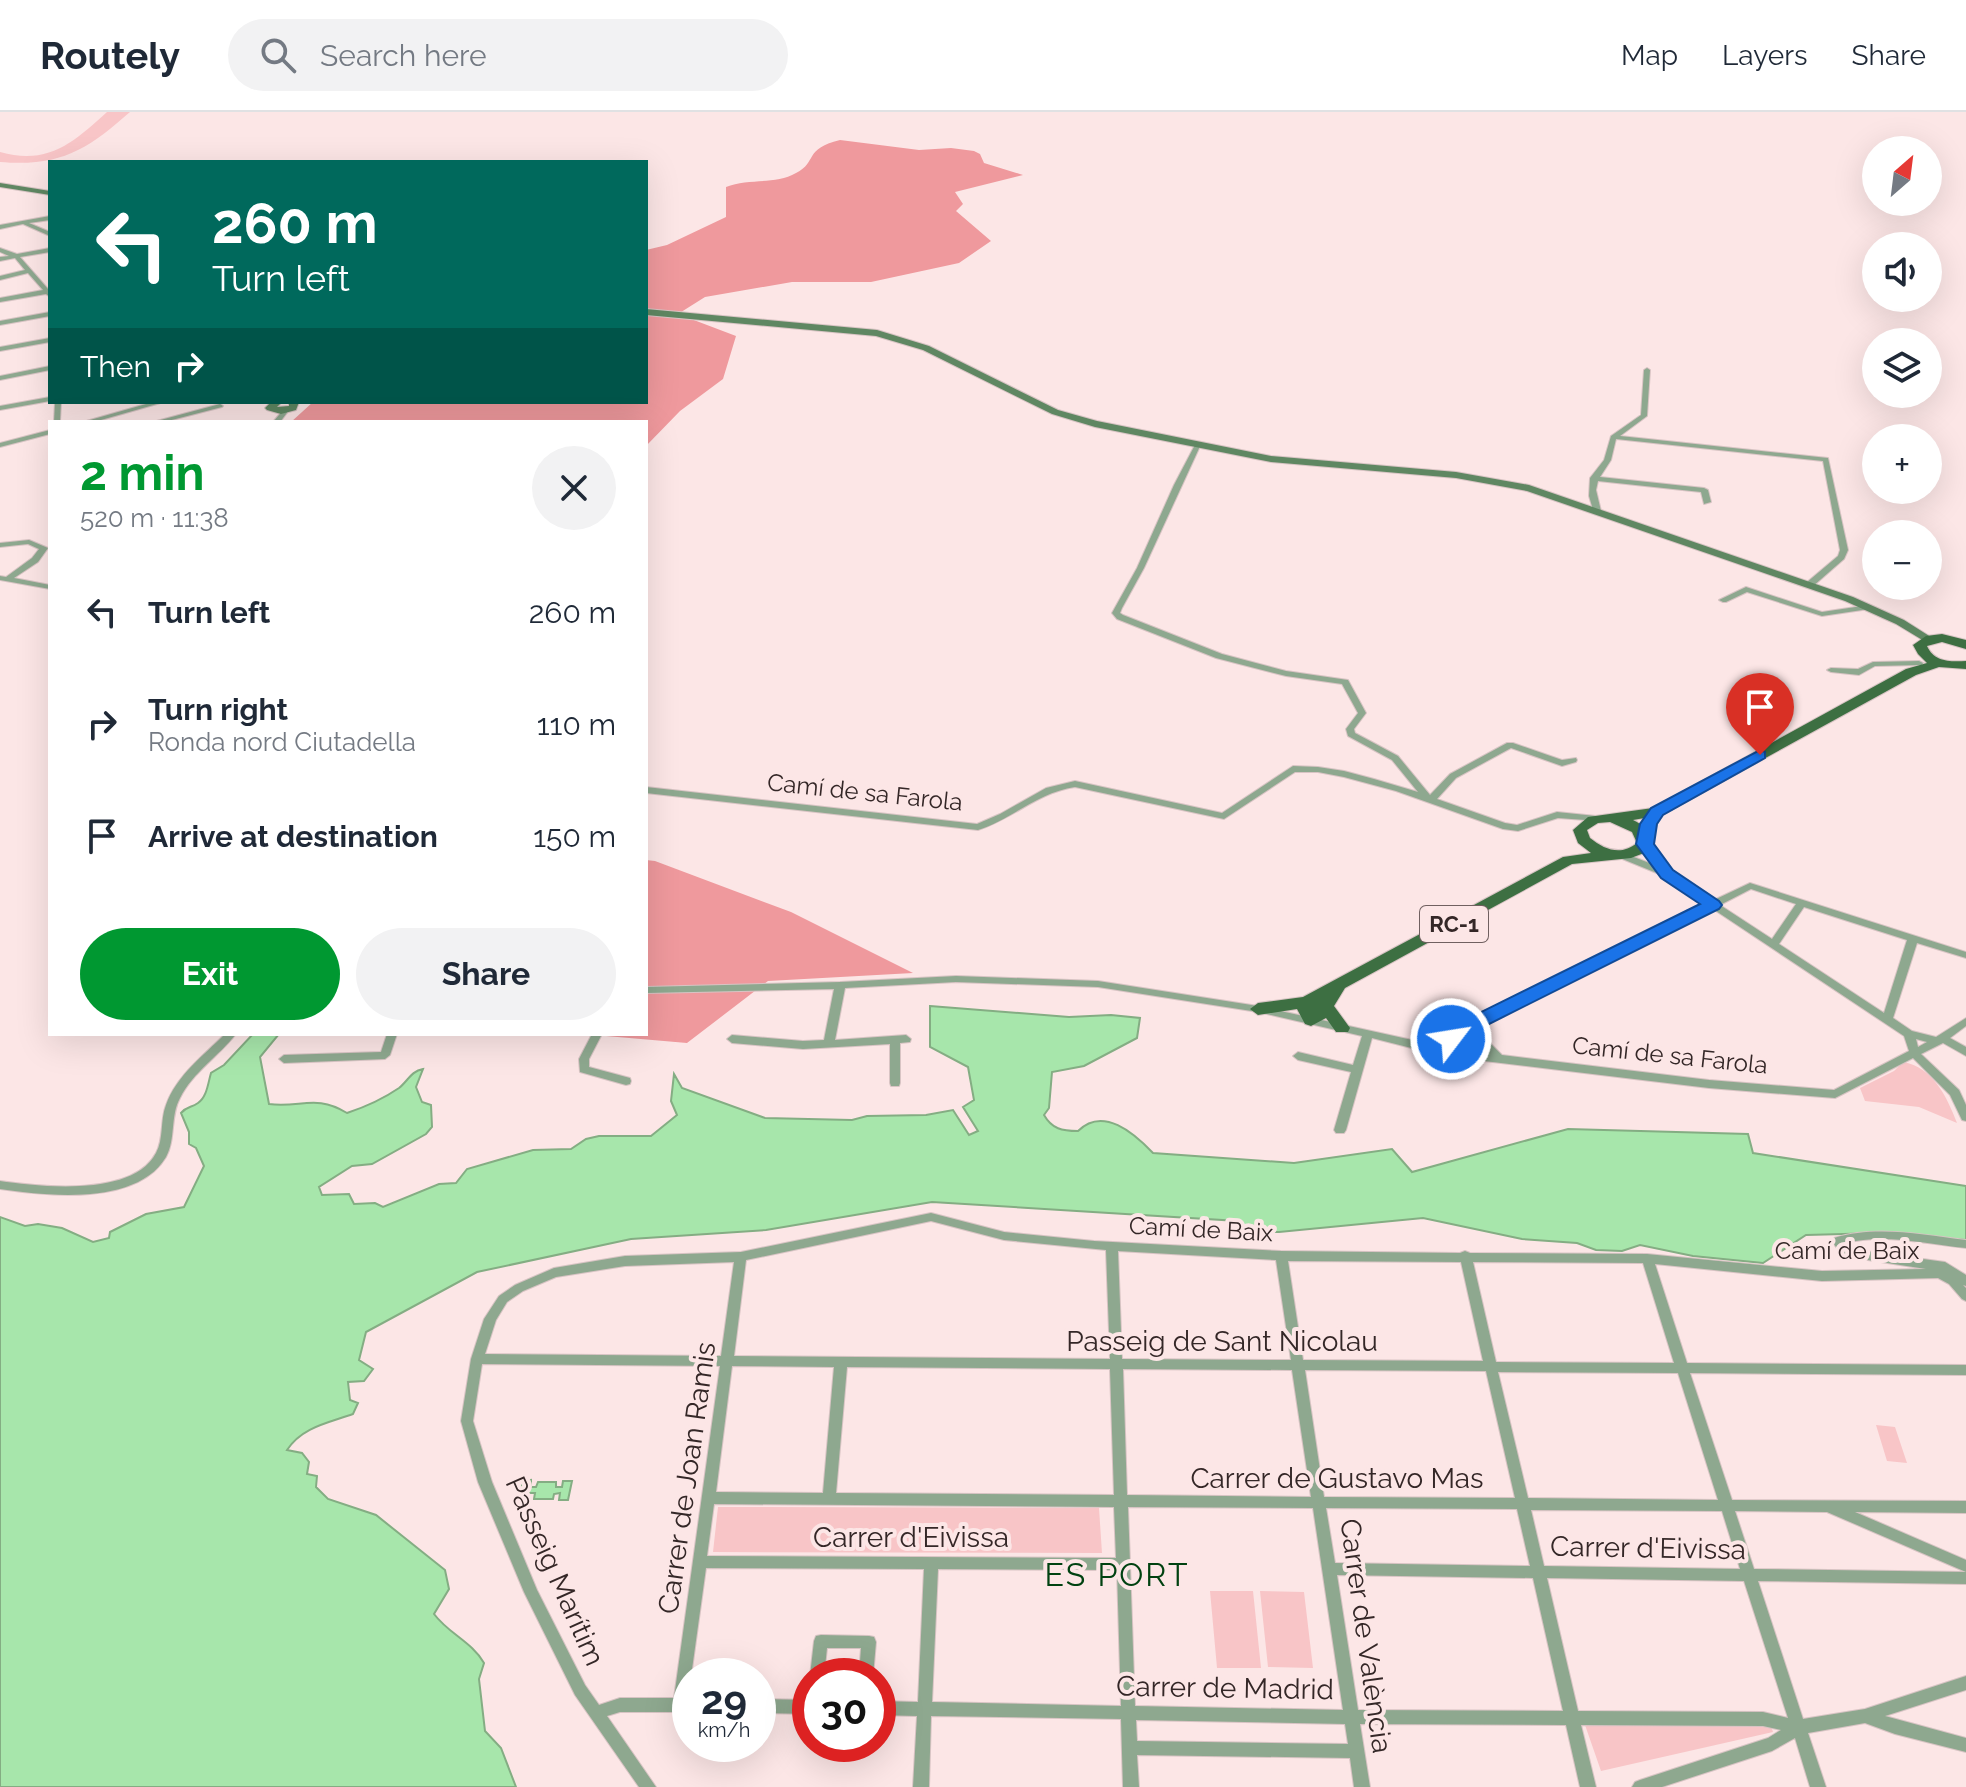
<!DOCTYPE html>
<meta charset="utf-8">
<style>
body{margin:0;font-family:Raleway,sans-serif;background:#f2f2f3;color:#1f2937;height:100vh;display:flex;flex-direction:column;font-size:30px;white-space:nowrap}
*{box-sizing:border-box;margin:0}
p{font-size:26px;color:#747a83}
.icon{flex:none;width:44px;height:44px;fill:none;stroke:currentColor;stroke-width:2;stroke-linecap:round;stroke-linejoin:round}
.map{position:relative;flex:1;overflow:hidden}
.details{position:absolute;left:48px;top:308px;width:600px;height:616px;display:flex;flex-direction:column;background:#fff;border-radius:0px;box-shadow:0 8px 32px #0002}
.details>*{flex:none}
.hud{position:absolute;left:48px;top:48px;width:600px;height:244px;border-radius:0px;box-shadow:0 8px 32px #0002;background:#00695c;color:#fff;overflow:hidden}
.needle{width:52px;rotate:28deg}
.fabs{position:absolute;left:1862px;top:24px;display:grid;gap:16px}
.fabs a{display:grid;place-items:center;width:80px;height:80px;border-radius:50%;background:#fff;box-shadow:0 8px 32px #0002;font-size:40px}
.speed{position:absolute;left:672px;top:1546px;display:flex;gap:16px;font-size:40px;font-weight:700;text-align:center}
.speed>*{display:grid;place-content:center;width:104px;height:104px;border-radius:50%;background:#fff;box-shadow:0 8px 32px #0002;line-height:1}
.speed small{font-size:20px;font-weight:400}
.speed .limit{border:12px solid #d22;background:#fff;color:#111}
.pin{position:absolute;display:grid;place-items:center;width:68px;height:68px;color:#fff;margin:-82px -34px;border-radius:50% 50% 50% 0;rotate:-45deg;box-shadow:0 0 8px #0007}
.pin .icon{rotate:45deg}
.me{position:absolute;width:88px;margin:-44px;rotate:59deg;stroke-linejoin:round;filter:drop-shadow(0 0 6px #0008)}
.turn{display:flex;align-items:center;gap:28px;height:168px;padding:0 32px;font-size:36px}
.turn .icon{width:104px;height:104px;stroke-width:2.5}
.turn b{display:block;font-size:56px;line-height:68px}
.then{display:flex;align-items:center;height:76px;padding:0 32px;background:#0003;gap:16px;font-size:30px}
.round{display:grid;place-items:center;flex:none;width:84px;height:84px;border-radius:42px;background:#f2f2f3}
.overview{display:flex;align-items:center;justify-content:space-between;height:136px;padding:0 32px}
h1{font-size:48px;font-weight:700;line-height:60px;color:#009831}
.primary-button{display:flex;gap:16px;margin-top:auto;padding:16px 32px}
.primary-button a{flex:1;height:92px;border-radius:48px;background:#009831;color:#fff;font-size:32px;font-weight:700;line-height:92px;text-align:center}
.primary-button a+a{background:#f2f2f3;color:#1f2937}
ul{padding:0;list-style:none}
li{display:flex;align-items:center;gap:24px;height:112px;padding:0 32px}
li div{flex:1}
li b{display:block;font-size:30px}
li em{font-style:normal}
header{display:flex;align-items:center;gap:48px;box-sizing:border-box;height:112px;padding:0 40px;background:#fff;border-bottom:2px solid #e0e1e3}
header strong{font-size:38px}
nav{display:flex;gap:44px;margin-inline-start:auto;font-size:28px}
.search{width:560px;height:72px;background:#f2f2f3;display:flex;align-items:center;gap:20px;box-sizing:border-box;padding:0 28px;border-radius:44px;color:#747a83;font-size:30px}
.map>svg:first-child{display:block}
.green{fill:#f8c5c7}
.forest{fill:#ef999d}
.water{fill:#a7e6ab;stroke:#84ad83;stroke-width:2}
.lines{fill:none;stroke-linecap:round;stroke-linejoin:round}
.street-casing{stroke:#d8c4c4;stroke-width:2}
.secondary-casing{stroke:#d8c4c4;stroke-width:2}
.primary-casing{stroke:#d8c4c4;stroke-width:2}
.street{fill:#8ea88f;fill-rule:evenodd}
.secondary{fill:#5f8762;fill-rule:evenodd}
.primary{fill:#3d6f42;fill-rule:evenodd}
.route{fill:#1a73e8;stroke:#114b97;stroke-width:2}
.labels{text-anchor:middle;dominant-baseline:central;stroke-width:8;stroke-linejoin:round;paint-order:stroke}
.shield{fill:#fce6e6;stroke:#706060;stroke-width:2}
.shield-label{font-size:22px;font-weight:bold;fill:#342727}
.street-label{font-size:24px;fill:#342727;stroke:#fce6e6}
.near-street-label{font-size:28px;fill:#342727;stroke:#fce6e6}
.near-neighbourhood-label{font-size:32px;letter-spacing:2px;fill:#004211;stroke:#fce6e6}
</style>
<header>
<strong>Routely</strong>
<div class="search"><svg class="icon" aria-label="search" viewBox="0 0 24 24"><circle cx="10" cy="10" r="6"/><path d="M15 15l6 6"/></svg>Search here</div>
<nav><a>Map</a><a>Layers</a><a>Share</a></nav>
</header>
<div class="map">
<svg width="1966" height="1675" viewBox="0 0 1966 1675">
<rect width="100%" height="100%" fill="#fce6e6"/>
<path class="green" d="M107,0H130C87,38 60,55 0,50V40C48,54 74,30 107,0Z
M1903,950C1933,955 1947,985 1957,1011L1919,995L1865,989L1860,976L1894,959Z
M1876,1313L1895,1315L1907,1351L1887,1349Z
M718,1395L1099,1396L1102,1441L713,1440Z
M1210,1479H1253L1261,1556H1217Z
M1260,1479L1304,1480L1313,1556L1268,1555Z
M1585,1613L1771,1614L1773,1620L1601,1659Z"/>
<path class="forest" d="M840,28L919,38L951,36L974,39L980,42L984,51L1023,63L955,80L963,92L956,99L991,129L959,151L871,170H792L705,185L678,202L736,224L723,267L680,299L646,334V310H291L313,290H646V138L667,133L726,105V75C748,66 775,73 796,61C818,50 803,37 840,28Z
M646,748L655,749L791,800L913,861L768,869L687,931L606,924L646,922Z"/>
<path class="water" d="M930,894L1069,905L1111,903L1140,906L1137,926L1084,954L1052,960L1049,996L1044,1003C1052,1017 1062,1019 1078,1019C1103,994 1134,1021 1153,1041L1294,1051L1392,1037L1412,1060L1568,1017L1748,1022L1753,1041L1966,1074V1128L1881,1121L1806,1123L1763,1151L1693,1144L1640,1133L1622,1139L1596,1138L1577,1131L1522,1127L1423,1106L1279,1120H1238V1109L932,1090L766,1118L631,1127L477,1160L366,1220L359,1248L373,1257L364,1269L348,1270L350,1288L358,1291L353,1302C328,1311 302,1315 287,1338L302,1341L309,1350L307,1362L317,1364L316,1375L328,1387L376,1403L445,1458L449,1477L434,1502C449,1522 472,1530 484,1551L479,1567L485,1619L501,1636L516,1675H0V1105L25,1114L38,1112L62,1116L93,1130L109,1126L110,1120L146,1102L184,1095L204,1054L196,1036L189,1032V1020L181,1001C187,994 191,996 198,991C207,985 208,971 211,961L224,953L253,922H279L260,945L269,992C301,996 316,982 347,1001C365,995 383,987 399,976C408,969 411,959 423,957L416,975L422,990L431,993L432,1015L426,1022L372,1052L352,1054L319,1075L322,1083L349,1082L354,1092L375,1091L383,1095L439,1072L456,1071L467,1057L533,1038L571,1037L586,1027L599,1024H651L677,1003L671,989L674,962L682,976L765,1006L852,1008L867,1004L926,1003L953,998L969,1023L978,1019L963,995L974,988L968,955L930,935Z
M531,1368V1375H536L538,1370H556V1375H562L563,1369H572L568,1388H559L560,1381L554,1382L553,1387H534L535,1381H529L528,1388H519L523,1369Z"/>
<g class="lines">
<g class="street-casing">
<path id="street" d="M50,104V108L29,111L50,120V124L23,112L0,117V113Z
M0,136L17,142L50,136V140L20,145L48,177H50V185L46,182L0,190V186L43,178L28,161L0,168V164L25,158L15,146L0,149V145L9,144L0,140Z
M50,200V204L0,213V209Z
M50,226V230L0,239V235Z
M50,254V258L0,268V264Z
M1647,256L1650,258L1647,304L1620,324L1828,346L1848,438L1844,447L1812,475H1806V471L1838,444L1840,438L1823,349L1616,327L1611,348L1600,365L1704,376L1708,378L1711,390L1704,392L1701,380L1598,369L1596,378L1601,399L1600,401H1594L1589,384L1590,366L1604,348L1611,324L1641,303L1644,258Z
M50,285V289L0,298V294Z
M55,290H61L60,310H54Z
M153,290H164L94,310H83Z
M220,292L223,294L222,295L164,310H153Z
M284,297L289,298L280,310H273Z
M50,318V322L0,335V331Z
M1196,331L1201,332L1144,456L1122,496L1120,501L1123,503L1222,542L1286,559L1348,568L1366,601L1354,617L1355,621L1398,644L1430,683L1450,662L1507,631H1513L1562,648L1576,646L1577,648L1576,650L1562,654L1511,636L1456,666L1437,687L1505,711L1517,713L1557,700L1596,704L1601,707L1599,709L1558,706L1518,719L1503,717L1396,679L1344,665L1318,660H1295L1224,707L1075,675C1039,680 1012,707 978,718L646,681V675L977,712L1000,702L1046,676L1075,669L1222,701L1293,654L1318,655L1344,659L1374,667L1418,680L1392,648L1348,624L1346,617L1358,601L1342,572L1286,564L1216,546L1117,507L1112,501L1137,456L1174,373Z
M29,428L48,436L38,450L14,466L50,473V477L0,468V464L6,465L32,446L39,437L28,432L0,435V431Z
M1746,475L1822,500L1869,493L1873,495L1869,497L1822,504L1747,480L1726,490H1723L1719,488Z
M1919,549L1923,551L1922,553L1875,554L1859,563L1831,560L1827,558L1831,556L1858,557L1873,550Z
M1645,729L1648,730L1671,760L1714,788L1750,771L1966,840V846L1917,831L1893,906L1912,919L1936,925L1966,906V914L1950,926L1966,935V944L1943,931L1921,942L1959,978L1966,993V1009L1962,1008L1950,983L1913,946L1835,986L1709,976L1459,946L1435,942L1372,926L1346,1018L1344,1021H1336L1334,1018L1351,960L1298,948L1293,944L1298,940L1353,953L1362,924L1258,900L1098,875L956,870L845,876L835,928L906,923L911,927L910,930L900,931V971L899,974H891L890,971V932L803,937L732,931L727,927L732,923L803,929L824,928L834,877L646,881V875L840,870L956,864L1098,869L1258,894L1435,933L1472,909L1706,792L1664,764L1620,746L1618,744L1623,741L1626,742L1657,754L1640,732ZM1751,777L1796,792L1772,827L1720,793ZM1804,795L1907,828L1884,901L1779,832ZM1713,797L1904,924L1909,939L1834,978L1709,968L1502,943L1491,932L1482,912ZM1474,918L1481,934L1487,942L1446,936ZM1916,927L1927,930L1918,935Z
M225,922H236C219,944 193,960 180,986C170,1004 176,1027 166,1045C137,1094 47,1084 0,1077V1069C41,1075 133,1085 156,1041C164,1027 160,1008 166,993C176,964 204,943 225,922Z
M387,922H397L390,943L385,947L284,951L279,947L284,943L381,940Z
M592,922H602L589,947V955L630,966L631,969L630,972L626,973L580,960L579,947Z
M931,1101L1004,1120L1094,1129L1281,1139L1460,1141L1465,1139L1470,1141L1647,1142L1822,1159L1926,1157L1842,1144L1832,1129L1834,1126C1877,1113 1922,1123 1966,1128V1136C1927,1132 1884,1121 1846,1131L1850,1137L1945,1150L1966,1163V1174L1963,1173L1966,1176V1189L1962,1187L1949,1172L1938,1166L1822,1169L1655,1152L1687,1251L1966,1253V1263L1690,1261L1732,1388L1966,1389V1401L1855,1400L1966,1448V1472L1758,1469L1803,1607L1865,1597L1966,1564V1578L1885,1604L1966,1626V1640L1895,1622L1865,1611L1808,1621L1826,1675H1810L1795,1626L1772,1639L1662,1675H1632L1635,1670L1640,1668L1768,1626L1781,1618L1763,1614L1581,1613L1596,1675H1580L1566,1613L1360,1612L1370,1675H1354L1350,1646L1137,1643L1139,1675H1123L1121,1607L931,1604L929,1675H913L917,1604L878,1603V1589L918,1590L924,1457L706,1456L688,1586H690V1600H620L607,1604L656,1675H639L575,1583L524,1480L478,1370L461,1309L471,1247L484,1207L499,1184L515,1173L554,1156L625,1144L741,1140ZM931,1109L1004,1128L1106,1138L1110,1247L734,1244L746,1148ZM1118,1139L1276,1148L1291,1248L1122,1247ZM1288,1149L1461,1150L1483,1249L1303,1248ZM734,1150L721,1244L485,1242L496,1208L507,1190L523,1179L556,1165L625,1154ZM1473,1150L1643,1151L1674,1251L1496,1250ZM482,1252L720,1254L674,1586H620L599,1593L585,1573L537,1478L492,1370L473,1309ZM732,1254L834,1255L823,1381L716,1380ZM847,1255L1110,1257L1114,1383L836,1381ZM1123,1257L1292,1258L1311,1385L1127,1383ZM1305,1258L1486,1259L1515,1386L1324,1385ZM1498,1260L1678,1261L1718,1388L1528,1386ZM714,1392L1114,1395L1116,1446L707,1444ZM1128,1395L1313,1396L1343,1598L1135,1594ZM1326,1396L1517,1397L1530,1454L1335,1451ZM1531,1398L1722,1399L1740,1457L1544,1454ZM1735,1399L1827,1400L1966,1460L1754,1457ZM938,1457L1117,1458L1121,1594L932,1590ZM1337,1463L1533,1466L1563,1599L1358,1598ZM1547,1466L1744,1469L1788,1606L1763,1600L1578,1599ZM1136,1608L1345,1612L1348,1632L1137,1629Z
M821,1523L869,1524L874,1525L876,1530L873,1564H859L861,1536H827L824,1564H810L814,1529L816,1524Z
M758,1587L810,1588V1602L758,1601Z"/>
</g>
<g class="secondary-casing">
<path id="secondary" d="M0,71L50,79V83L0,75Z
M646,197L877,218L929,234L1058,298L1097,309L1271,344L1456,360L1529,373L1853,485L1904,508L1934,527L1932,529H1924L1896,512L1845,489L1527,379L1456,366L1271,350L1095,315L1052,302L923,238L876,224L646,203Z
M271,290H282L277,295L289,294V290H299L296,298L281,302L267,298L265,296Z"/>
</g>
<g class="primary-casing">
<path id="primary" d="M1942,522L1966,528V537L1942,530L1927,534C1934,550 1950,550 1966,549V557L1939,555L1916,563L1662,703L1633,708C1644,713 1650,720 1652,732L1644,741L1631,746L1572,752L1345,876L1334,894L1350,916L1348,920H1336L1326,906L1311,914L1305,912L1297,897L1258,903L1250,897L1258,891L1303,885L1563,745L1591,741L1578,731L1573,718L1588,705L1653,696L1906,557L1927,551L1918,542L1913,533L1926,524ZM1610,710L1632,720L1637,731C1621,744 1605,738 1590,726L1587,718L1598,711Z"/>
</g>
<use href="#street" class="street"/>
<use href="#secondary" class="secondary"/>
<use href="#primary" class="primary"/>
</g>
<path class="route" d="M1760,638L1765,640V646L1663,703L1657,712L1654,732L1673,758L1719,789L1722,793L1719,797L1483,915L1458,932H1444L1441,927L1469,906L1700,792L1661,766L1636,732L1640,712L1651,696Z"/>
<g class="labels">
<rect class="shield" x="1420" y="794" width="68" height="36" rx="6"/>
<g class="shield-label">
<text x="1454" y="812">RC-1</text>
</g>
<g class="street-label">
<text transform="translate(865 680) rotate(6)">Camí de sa Farola</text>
<text transform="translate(1670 943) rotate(6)">Camí de sa Farola</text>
<text transform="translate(1201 1117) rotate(3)">Camí de Baix</text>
<text x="1847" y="1138">Camí de Baix</text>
</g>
<g class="near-street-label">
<text x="1222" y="1229">Passeig de Sant Nicolau</text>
<text transform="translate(687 1366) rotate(-82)">Carrer de Joan Ramis</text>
<text x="1337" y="1366">Carrer de Gustavo Mas</text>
<text x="911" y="1425">Carrer d'Eivissa</text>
<text transform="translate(1648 1436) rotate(1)">Carrer d'Eivissa</text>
<text transform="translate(555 1459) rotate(66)">Passeig Marítim</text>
<text transform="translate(1366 1524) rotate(82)">Carrer de València</text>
<text transform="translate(1225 1576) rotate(1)">Carrer de Madrid</text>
</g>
<g class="near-neighbourhood-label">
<text x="1117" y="1462">ES PORT</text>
</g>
</g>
</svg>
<div class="fabs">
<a><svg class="needle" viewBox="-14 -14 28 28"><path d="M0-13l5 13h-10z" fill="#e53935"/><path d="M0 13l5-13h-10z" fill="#747a83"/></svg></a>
<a><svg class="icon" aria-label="sound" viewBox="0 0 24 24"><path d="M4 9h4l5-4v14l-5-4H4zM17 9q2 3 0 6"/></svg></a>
<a><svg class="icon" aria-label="layers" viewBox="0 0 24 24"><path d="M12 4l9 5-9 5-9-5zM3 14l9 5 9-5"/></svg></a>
<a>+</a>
<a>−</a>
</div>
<div class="speed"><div>29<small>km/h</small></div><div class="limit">30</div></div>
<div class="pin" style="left:1760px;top:643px;background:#d93025"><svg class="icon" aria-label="arrive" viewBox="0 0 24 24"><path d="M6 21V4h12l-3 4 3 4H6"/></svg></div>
<svg class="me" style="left:1451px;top:927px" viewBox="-20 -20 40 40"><circle r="17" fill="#1a73e8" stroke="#fff" stroke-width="3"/><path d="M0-11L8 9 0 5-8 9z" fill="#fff"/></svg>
<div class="hud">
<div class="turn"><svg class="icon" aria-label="left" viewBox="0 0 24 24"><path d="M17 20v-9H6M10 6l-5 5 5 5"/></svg><div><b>260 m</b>Turn left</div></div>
<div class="then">Then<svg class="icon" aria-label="right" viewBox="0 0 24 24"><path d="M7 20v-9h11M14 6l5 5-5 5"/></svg></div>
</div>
<section class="details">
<div class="overview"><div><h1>2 min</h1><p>520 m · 11:38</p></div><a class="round"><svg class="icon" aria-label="close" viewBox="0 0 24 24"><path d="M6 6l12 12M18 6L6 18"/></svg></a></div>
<ul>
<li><svg class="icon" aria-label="left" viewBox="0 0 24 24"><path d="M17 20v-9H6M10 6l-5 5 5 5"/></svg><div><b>Turn left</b></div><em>260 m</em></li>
<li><svg class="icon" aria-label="right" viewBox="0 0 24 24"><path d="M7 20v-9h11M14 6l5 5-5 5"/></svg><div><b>Turn right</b><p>Ronda nord Ciutadella</p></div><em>110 m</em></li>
<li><svg class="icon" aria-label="arrive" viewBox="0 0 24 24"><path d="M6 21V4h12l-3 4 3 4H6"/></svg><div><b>Arrive at destination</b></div><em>150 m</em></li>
</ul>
<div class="primary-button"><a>Exit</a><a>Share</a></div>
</section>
</div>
